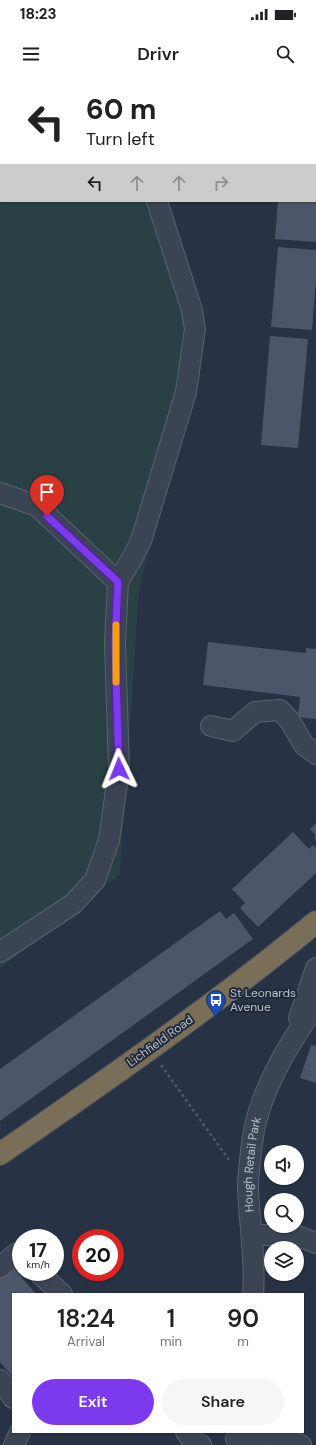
<!DOCTYPE html>
<style>
body{margin:0;font-family:"DM Sans",sans-serif;background:#f6f6f6;color:#202124;height:100vh;display:flex;flex-direction:column;font-size:15px;white-space:nowrap}
*{box-sizing:border-box;margin:0}
p{font-size:13px;color:#757577}
.icon{flex:none;width:22px;height:22px;fill:none;stroke:currentColor;stroke-width:2;stroke-linecap:round;stroke-linejoin:round}
.map{position:relative;flex:1;overflow:hidden}
.details{position:absolute;left:12px;top:1213px;width:292px;height:140px;display:flex;flex-direction:column;background:#fff;border-radius:0px;box-shadow:0 1px 3px #0004}
.details>*{flex:none}
.top-card{position:absolute;left:0px;top:0px;width:316px;height:122px;box-shadow:0 1px 3px #0004;background:#fff;color:#202124;overflow:hidden}
.buttons{position:absolute;left:264px;top:1065px;display:grid;gap:8px}
.buttons a{display:grid;place-items:center;width:40px;height:40px;border-radius:50%;background:#fff;box-shadow:0 1px 3px #0004;font-size:20px}
.speed{position:absolute;left:12px;top:1149px;display:flex;gap:8px;font-size:20px;font-weight:700;text-align:center}
.speed>*{display:grid;place-content:center;width:52px;height:52px;border-radius:50%;background:#fff;box-shadow:0 1px 3px #0004;line-height:1}
.speed small{font-size:10px;font-weight:400}
.speed .limit{border:6px solid #d22;background:#fff;color:#111}
.pin{position:absolute;display:grid;place-items:center;width:34px;height:34px;color:#fff;margin:-41px -17px;border-radius:50% 50% 50% 0;rotate:-45deg;box-shadow:0 0 4px #0007}
.pin .icon{rotate:45deg}
.me{position:absolute;width:44px;margin:-22px;rotate:358deg;stroke-linejoin:round;filter:drop-shadow(0 0 3px #0008)}
.turn{display:flex;align-items:center;gap:14px;height:84px;padding:0 20px;font-size:18px}
.turn .icon{width:52px;height:52px;stroke-width:2.5}
.turn b{display:block;font-size:28px;line-height:34px}
.lanes{display:flex;align-items:center;height:38px;padding:0 20px;background:#0003;justify-content:center;gap:20px;direction:ltr}
.lanes .off{opacity:.35}
.eta{display:flex;justify-content:space-evenly;align-items:center;height:68px;text-align:center}
.eta b{font-size:24px;font-weight:600;line-height:28px}
.primary-button{display:flex;gap:8px;margin-top:auto;padding:8px 20px}
.primary-button a{flex:1;height:46px;border-radius:24px;background:#7c3aed;color:#fff;font-size:16px;font-weight:600;line-height:46px;text-align:center}
.primary-button a+a{background:#f6f6f6;color:#202124}
.status{display:flex;justify-content:space-between;align-items:center;height:28px;padding:0 20px;background:#fff;direction:ltr}
.status svg{height:11px;fill:currentColor}
header{display:flex;justify-content:space-between;align-items:center;height:52px;padding:0 20px;background:#fff;font-size:18px;font-weight:600}
.map>svg:first-child{display:block}
.green{fill:#294145}
.lines{fill:none;stroke-linecap:round;stroke-linejoin:round}
.stream{stroke:#3d4f6d;stroke-width:6}
.building{fill:#4b566a}
.minor-casing{stroke:#5a6271;stroke-width:22}
.highway-casing{stroke:#464f5e;stroke-width:24}
.path{stroke:#475d61;stroke-width:2.5;stroke-dasharray:3 3;stroke-linecap:butt}
.minor{stroke:#3b4453;stroke-width:20}
.highway{stroke:#796e58;stroke-width:22}
.route-casing{stroke:#51269a;stroke-width:10}
.route{stroke:#7c3aed;stroke-width:7}
.slow{stroke:#f59e0b;stroke-width:7}
.labels{text-anchor:middle;dominant-baseline:central;stroke-width:4;stroke-linejoin:round;paint-order:stroke}
.poi-label{font-size:12px;fill:#b9c0cd;stroke:#202939;text-anchor:start}
.street-label{font-size:12px;fill:#b9c0cd;stroke:#202939}
</style>
<div class="status"><b>18:23</b><svg viewBox="0 0 49 12"><path d="M0 12V9h3v3zM5 12V6h3v6zM10 12V3h3v9zM15 12V0h3v12zM26 1h20v11H26zM47 4h2v5h-2z"/></svg></div>
<header><svg class="icon" aria-label="menu" viewBox="0 0 24 24"><path d="M4 6h16M4 12h16M4 18h16"/></svg>Drivr<svg class="icon" aria-label="search" viewBox="0 0 24 24"><circle cx="10" cy="10" r="6"/><path d="M15 15l6 6"/></svg></header>
<div class="map">
<svg width="316" height="1365" viewBox="0 0 316 1365">
<rect width="100%" height="100%" fill="#273244"/>
<path class="green" d="M0,0H126L127,1H1V121H162L191,218L165,399L139,512L120,794L0,889Z"/>
<g class="lines">
<path class="stream" d="M160,0V1"/>
</g>
<path class="building" d="M278,121H316V162L275,159Z
M278,167L316,170V199L312,250L271,247Z
M270,256L308,259L298,368L261,365Z
M208,562L306,573V568L316,569V639L298,637L300,617L203,605Z
M316,743V761L314,758L316,756L310,749Z
M293,752L309,769L313,765L316,768V793L258,847L240,828L245,823L232,809Z
M220,831L226,839L234,833L253,859L0,1041V989Z
M311,965L316,966V1003L300,998Z
M12,1186L36,1214H13V1297L0,1282V1196Z"/>
<g class="lines">
<g class="minor-casing">
<g id="minor">
<path d="M118,0L119,1"/>
<path d="M0,413L37,426L118,502L115,563L119,689L109,760L95,800L73,824L0,872"/>
<path d="M118,502L131,480L141,461L186,312L195,249L192,230L157,121"/>
<path d="M211,646L233,651L255,632L280,630L290,641L304,665L316,674"/>
<path d="M299,938L316,888"/>
<path d="M252,1155H295L316,1163"/>
<path d="M0,1187L17,1173L21,1177"/>
<path d="M38,1192L62,1214"/>
<path id="s1" d="M253,1214C256,1178 249,1143 248,1107C248,1095 250,1083 251,1071C252,1063 253,1054 255,1046C265,1001 291,962 316,924"/>
<path d="M0,1300L13,1318"/>
<path d="M186,1352L193,1361L201,1365"/>
<path d="M270,1352L272,1354L301,1365"/>
<path d="M236,1359L272,1354"/>
<path d="M14,1365L20,1352"/>
</g>
</g>
<g class="highway-casing">
<path id="highway" d="M0,1074C107,1000 215,925 316,842"/>
</g>
<path class="path" d="M161,985L229,1080"/>
<use href="#minor" class="minor"/>
<use href="#highway" class="highway"/>
</g>
<g class="lines">
<g class="route-casing">
<path id="route" d="M47,436L118,502L115,563L119,689"/>
</g>
<use href="#route" class="route"/>
<path class="slow" d="M116,545V602"/>
</g>
<defs>
<g id="bus-pin" transform="scale(1)"><path d="M0 17L-7.5 6A9.5 9.5 0 1 1 7.5 6Z" fill="#1a4fb4" stroke="#202939"/><path d="M-5-6H5V4H4V6H2V4H-2V6H-4V4H-5ZM-3.5-4V0h7V-4ZM-3.5 1.2v1.5H-2V1.2ZM2 1.2v1.5H3.5V1.2Z" fill="#fff"/></g>
</defs>
<g fill-rule="evenodd">
<use href="#bus-pin" x="216" y="920"/>
</g>
<g class="labels">
<g class="poi-label">
<text x="230" y="913">St Leonards<tspan x="230" dy="14">Avenue</tspan></text>
</g>
<g class="street-label">
<text transform="translate(160 961) rotate(-36)">Lichfield Road</text>
<text stroke="none"><textPath href="#s1" startOffset="130">Hough Retail Park</textPath></text>
</g>
</g>
</svg>
<div class="buttons">
<a><svg class="icon" aria-label="sound" viewBox="0 0 24 24"><path d="M4 9h4l5-4v14l-5-4H4zM17 9q2 3 0 6"/></svg></a>
<a><svg class="icon" aria-label="search" viewBox="0 0 24 24"><circle cx="10" cy="10" r="6"/><path d="M15 15l6 6"/></svg></a>
<a><svg class="icon" aria-label="layers" viewBox="0 0 24 24"><path d="M12 4l9 5-9 5-9-5zM3 14l9 5 9-5"/></svg></a>
</div>
<div class="speed"><div>17<small>km/h</small></div><div class="limit">20</div></div>
<div class="pin" style="left:47px;top:436px;background:#d93025"><svg class="icon" aria-label="arrive" viewBox="0 0 24 24"><path d="M6 21V4h12l-3 4 3 4H6"/></svg></div>
<svg class="me" style="left:119px;top:689px" viewBox="-20 -20 40 40"><path d="M0-17L14 15 0 8-14 15z" fill="#7c3aed" stroke="#fff" stroke-width="4"/></svg>
<div class="top-card">
<div class="turn"><svg class="icon" aria-label="left" viewBox="0 0 24 24"><path d="M17 20v-9H6M10 6l-5 5 5 5"/></svg><div><b>60 m</b>Turn left</div></div>
<div class="lanes"><svg class="icon" aria-label="left" viewBox="0 0 24 24"><path d="M17 20v-9H6M10 6l-5 5 5 5"/></svg><svg class="icon off" aria-label="ahead" viewBox="0 0 24 24"><path d="M12 20V5M6 11l6-6 6 6"/></svg><svg class="icon off" aria-label="ahead" viewBox="0 0 24 24"><path d="M12 20V5M6 11l6-6 6 6"/></svg><svg class="icon off" aria-label="right" viewBox="0 0 24 24"><path d="M7 20v-9h11M14 6l5 5-5 5"/></svg></div>
</div>
<section class="details">
<div class="eta">
<div><b>18:24</b><p>Arrival</p></div>
<div><b>1</b><p>min</p></div>
<div><b>90</b><p>m</p></div>
</div>
<div class="primary-button"><a>Exit</a><a>Share</a></div>
</section>
</div>
